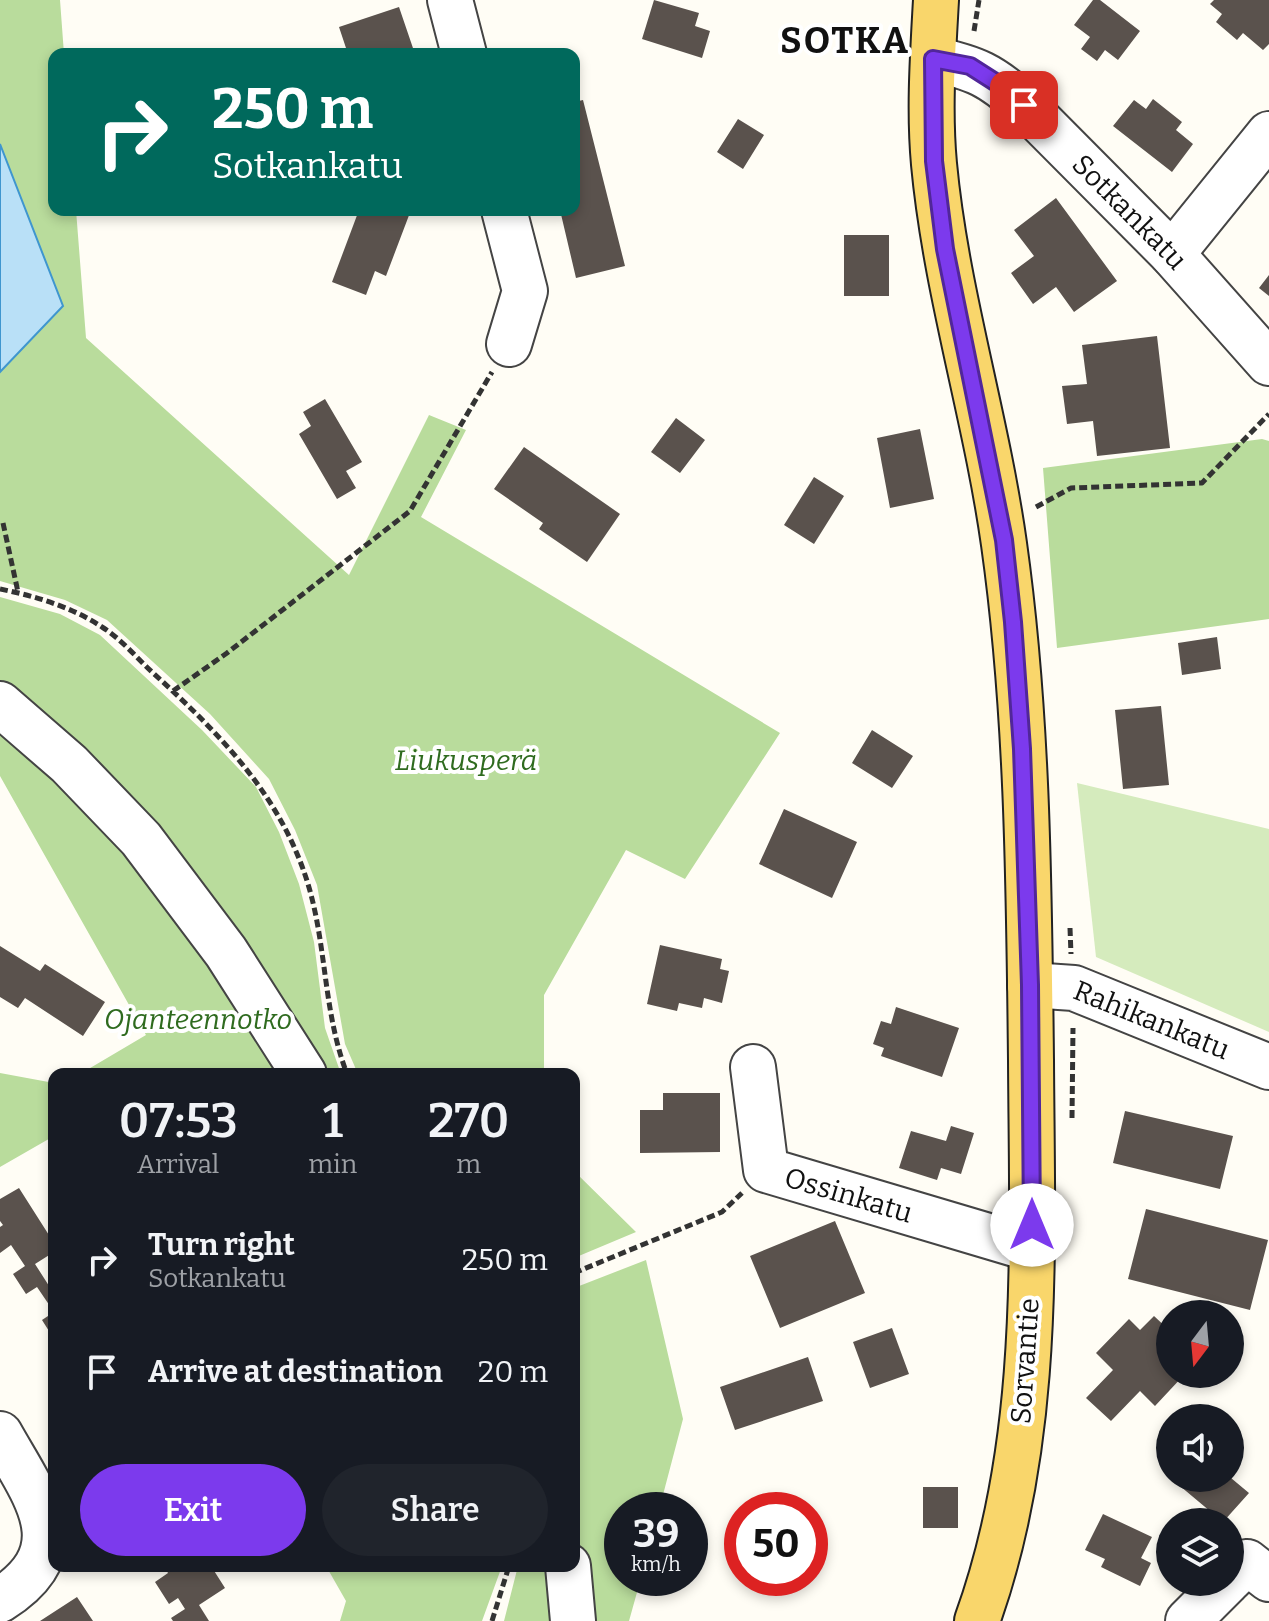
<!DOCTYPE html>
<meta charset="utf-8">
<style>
body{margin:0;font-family:Bitter,serif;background:#20242c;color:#f1f3f6;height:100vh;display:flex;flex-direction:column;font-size:30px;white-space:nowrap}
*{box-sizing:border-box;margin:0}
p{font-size:26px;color:#9ea1a6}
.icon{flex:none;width:44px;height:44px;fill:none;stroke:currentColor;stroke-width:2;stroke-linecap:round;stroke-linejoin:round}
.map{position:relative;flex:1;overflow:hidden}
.sheet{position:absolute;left:48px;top:1068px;width:532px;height:504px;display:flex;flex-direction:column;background:#171b24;border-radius:16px;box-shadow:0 4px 12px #0003}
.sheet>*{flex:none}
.top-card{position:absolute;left:48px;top:48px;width:532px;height:168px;border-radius:16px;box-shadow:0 4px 12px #0003;background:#00695c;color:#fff;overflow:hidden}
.needle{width:52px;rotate:196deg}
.buttons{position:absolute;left:1156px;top:1300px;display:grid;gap:16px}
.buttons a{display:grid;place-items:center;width:88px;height:88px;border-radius:50%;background:#171b24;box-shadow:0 4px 12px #0003;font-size:40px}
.speed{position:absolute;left:604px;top:1492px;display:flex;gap:16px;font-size:40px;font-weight:700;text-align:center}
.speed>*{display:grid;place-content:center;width:104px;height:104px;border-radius:50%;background:#171b24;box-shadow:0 4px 12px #0003;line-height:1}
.speed small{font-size:20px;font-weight:400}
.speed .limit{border:12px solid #d22;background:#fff;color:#111}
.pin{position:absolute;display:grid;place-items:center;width:68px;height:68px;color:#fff;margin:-34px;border-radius:16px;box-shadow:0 4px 12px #0006}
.me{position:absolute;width:88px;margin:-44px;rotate:0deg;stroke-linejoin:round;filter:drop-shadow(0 0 6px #0008)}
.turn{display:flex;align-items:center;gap:28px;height:168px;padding:0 32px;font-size:36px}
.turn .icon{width:104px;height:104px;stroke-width:2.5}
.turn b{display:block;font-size:56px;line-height:68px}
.eta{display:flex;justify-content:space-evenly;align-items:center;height:136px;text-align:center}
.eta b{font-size:48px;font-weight:600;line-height:56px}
.cta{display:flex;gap:16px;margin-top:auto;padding:16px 32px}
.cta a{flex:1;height:92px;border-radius:48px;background:#7c3aed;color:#fff;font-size:32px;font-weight:600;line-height:92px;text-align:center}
.cta a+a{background:#20242c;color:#f1f3f6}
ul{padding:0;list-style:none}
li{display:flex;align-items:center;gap:24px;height:112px;padding:0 32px}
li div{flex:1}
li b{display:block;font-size:30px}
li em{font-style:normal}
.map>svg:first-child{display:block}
.green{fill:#d5ebbd}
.forest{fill:#b9dc9c}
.water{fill:#b9e0f7;stroke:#3f96cf;stroke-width:2}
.building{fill:#5a524d}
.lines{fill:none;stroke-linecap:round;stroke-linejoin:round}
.minor-casing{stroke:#444;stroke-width:48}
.major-casing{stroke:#222;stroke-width:48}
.path{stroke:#333;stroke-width:5;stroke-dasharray:8 4;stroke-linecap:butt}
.minor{stroke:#fff;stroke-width:44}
.major{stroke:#f9d66b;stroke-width:44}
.route-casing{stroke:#51269a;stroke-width:20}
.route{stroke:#7c3aed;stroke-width:14}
.labels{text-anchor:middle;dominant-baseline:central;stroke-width:8;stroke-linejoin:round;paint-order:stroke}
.street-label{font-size:28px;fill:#111;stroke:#fff}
.park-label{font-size:28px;font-style:italic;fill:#2f6b1f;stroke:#fff}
.district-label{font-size:36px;font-weight:bold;letter-spacing:2px;fill:#111;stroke:#fff}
</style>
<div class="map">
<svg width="1269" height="1621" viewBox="0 0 1269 1621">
<rect width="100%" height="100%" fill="#fffdf5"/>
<path class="green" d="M1077,783L1269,829V1032L1096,957Z"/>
<path class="forest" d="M0,0H60L64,54H54V210H76L86,338L349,575L429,415L466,430L421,517L780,733L685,879L626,850L544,995V1074H358L345,1044L317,885L295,830L269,779L210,714L107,620L65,600L0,581V372L63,306L0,144Z
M1262,439L1269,441V619L1057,648L1043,468Z
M0,597L60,614L100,635L202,730L256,787L279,832L299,884L314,942L325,1028L341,1074H321L0,695Z
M0,715L62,768L299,1074H80L146,1035L0,776Z
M0,1073L54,1083V1136L0,1167Z
M574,1171L636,1232L574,1258Z
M646,1260L683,1419L659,1510H622V1578H641L629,1621H580L574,1563V1288Z
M326,1566H502L482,1621H340L346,1601Z
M518,1566H557L564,1621H504Z"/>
<path class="water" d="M0,144L63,306L0,372Z"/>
<path class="building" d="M654,0L699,13L695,26L710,31L702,58L642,39Z
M1093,0H1100L1140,31L1118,60L1105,50L1097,61L1081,49L1090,37L1074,25Z
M1214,0H1269V44L1263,50L1243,33L1237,40L1216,22L1222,14L1210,4Z
M399,7L415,54H348L339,27Z
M1153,99L1182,122L1176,130L1193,144L1172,172L1113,126L1134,100L1146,109Z
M583,100L625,266L576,278L560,210H574V102Z
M738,119L764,135L743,169L717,152Z
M1056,198L1117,281L1074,312L1056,287L1033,304L1011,273L1034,256L1014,230Z
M359,210H411L386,276L375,271L366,295L332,282Z
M844,235H889V296H844Z
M1269,275V296L1259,288Z
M1157,336L1170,448L1097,456L1093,421L1067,424L1062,386L1087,384L1082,345Z
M325,399L362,462L346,471L356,488L337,499L299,434L311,426L303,412Z
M676,418L705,440L680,473L651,452Z
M920,429L934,499L890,508L877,438Z
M524,447L620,514L587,562L539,529L543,523L494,489Z
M814,477L844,496L814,544L784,525Z
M1217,637L1221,669L1182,675L1178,643Z
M1161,706L1169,785L1123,789L1115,710Z
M872,730L913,756L892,788L852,763Z
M784,809L857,842L832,898L759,864Z
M660,945L722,959L720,969L729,971L722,1003L704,998L702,1008L679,1003L677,1011L647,1004Z
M0,946L40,971L45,964L105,1002L83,1036L25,998L18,1008L0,997Z
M896,1007L959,1028L942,1077L881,1056L884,1048L873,1044L881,1021L891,1024Z
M663,1093H720V1152L640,1153V1110H663Z
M1125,1111L1233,1136L1220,1189L1113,1163Z
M951,1126L974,1133L961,1174L941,1168L937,1180L899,1168L911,1131L946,1141Z
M19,1188L54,1243V1252L35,1264L51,1289L54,1287V1339L42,1320L54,1312L37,1287L26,1294L13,1274L25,1266L11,1245L0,1253V1227L3,1225L0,1221V1199Z
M1146,1209L1268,1240L1250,1310L1128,1279Z
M835,1221L865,1293L780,1328L750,1256Z
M1154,1316L1170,1331V1374L1183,1376L1155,1406L1140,1391L1111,1421L1086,1398L1113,1370L1096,1353L1129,1319L1140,1330Z
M892,1328L909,1374L870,1388L853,1342Z
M808,1357L823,1401L735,1430L720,1387Z
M1187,1478H1231L1249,1493L1223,1522L1180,1486Z
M923,1487H958V1528H923Z
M1103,1514L1152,1537L1141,1558L1151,1563L1140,1586L1101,1567L1105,1559L1085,1550Z
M164,1566H211L225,1588L199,1605L209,1621H173L171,1618L185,1609L178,1598L169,1604L155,1582L168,1573Z
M77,1597L93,1621H40Z"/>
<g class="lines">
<g class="minor-casing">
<g id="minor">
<path d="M450,0L464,54"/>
<path id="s1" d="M933,59C975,68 991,75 1024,105L1172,254L1269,363"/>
<path d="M504,210L525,291L509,344"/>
<path d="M1172,254L1269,134"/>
<path d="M0,704L69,764L141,839L226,952L304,1074"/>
<path id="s2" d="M1030,985L1074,988L1269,1067"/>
<path id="s3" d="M753,1067L766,1170L1032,1249"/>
<path d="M0,1434C34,1495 81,1549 0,1600"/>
<path d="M568,1566L573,1621"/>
<path d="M1230,1579L1247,1562L1269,1579"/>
<path d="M1188,1621L1227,1582"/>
</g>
</g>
<g class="major-casing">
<path id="major" d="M936,0C933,54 929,110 934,164C946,292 986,416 1004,544C1028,714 1029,889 1031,1060C1032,1248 1042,1441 977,1621"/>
</g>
<path class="path" d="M974,31L979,0
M1036,507L1071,488L1202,483L1269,414
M3,523L18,592
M0,589C35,596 72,607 102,627C120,638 136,657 152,672C218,732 281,795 308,884C327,947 323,1011 347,1074
M173,691L227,653L410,511L492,372
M1070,928L1071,954
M1072,1118L1073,1028
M574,1273L722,1212L742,1193
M492,1621L509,1566"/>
<use href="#minor" class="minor"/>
<use href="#major" class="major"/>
</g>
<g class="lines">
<g class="route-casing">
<path id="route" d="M1024,105L1006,89L970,66L933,59L934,161L945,249L1004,540L1013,622L1022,749L1030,985L1032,1225"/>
</g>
<use href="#route" class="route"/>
</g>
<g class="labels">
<g class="street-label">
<text stroke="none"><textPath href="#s1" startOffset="254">Sotkankatu</textPath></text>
<text stroke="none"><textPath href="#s2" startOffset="128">Rahikankatu</textPath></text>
<text stroke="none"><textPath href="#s3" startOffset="190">Ossinkatu</textPath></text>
<text transform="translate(1025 1361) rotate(-86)">Sorvantie</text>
</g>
<g class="park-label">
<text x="466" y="760">Liukusperä</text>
<text x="198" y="1019">Ojanteennotko</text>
</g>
<g class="district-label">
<text x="845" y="41">SOTKA</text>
</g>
</g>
</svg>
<div class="buttons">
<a><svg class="needle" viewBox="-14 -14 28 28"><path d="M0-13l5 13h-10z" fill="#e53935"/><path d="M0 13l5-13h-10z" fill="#9ea1a6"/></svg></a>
<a><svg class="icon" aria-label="sound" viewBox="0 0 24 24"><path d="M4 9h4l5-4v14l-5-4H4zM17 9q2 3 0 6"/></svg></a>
<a><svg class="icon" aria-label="layers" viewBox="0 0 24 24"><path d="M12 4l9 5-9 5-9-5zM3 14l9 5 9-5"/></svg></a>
</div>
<div class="speed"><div>39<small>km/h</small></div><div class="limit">50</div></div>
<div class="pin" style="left:1024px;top:105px;background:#d93025"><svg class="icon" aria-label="arrive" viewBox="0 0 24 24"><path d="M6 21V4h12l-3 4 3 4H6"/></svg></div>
<svg class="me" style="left:1032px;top:1225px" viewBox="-20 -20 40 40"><circle r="19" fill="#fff"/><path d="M0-13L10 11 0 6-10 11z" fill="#7c3aed"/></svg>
<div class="top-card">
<div class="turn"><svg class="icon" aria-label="right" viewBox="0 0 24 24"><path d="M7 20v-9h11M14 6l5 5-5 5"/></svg><div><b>250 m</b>Sotkankatu</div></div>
</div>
<section class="sheet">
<div class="eta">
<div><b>07:53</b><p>Arrival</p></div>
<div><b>1</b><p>min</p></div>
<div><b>270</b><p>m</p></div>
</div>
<ul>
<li><svg class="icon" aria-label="right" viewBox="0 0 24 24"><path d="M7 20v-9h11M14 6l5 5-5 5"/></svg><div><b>Turn right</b><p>Sotkankatu</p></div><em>250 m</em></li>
<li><svg class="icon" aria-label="arrive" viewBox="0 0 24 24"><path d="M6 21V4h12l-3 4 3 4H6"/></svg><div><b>Arrive at destination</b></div><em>20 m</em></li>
</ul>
<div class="cta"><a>Exit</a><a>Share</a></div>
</section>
</div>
